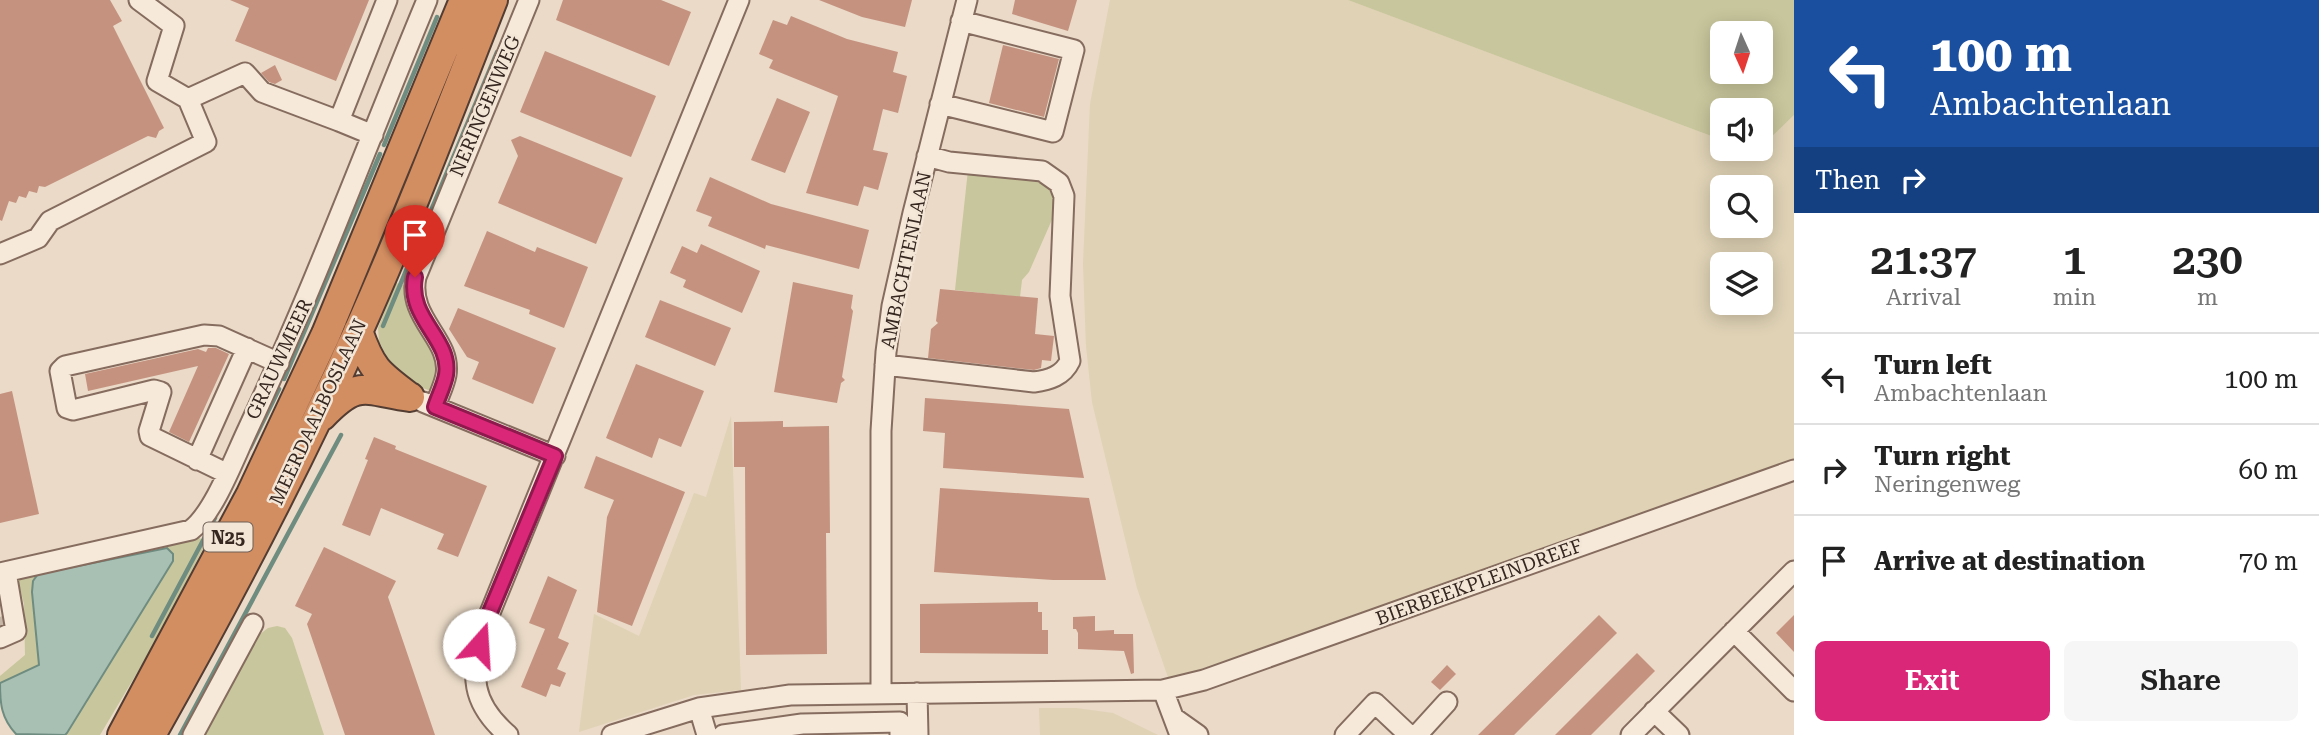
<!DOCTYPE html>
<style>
body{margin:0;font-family:"Roboto Serif",serif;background:#f6f6f6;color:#222;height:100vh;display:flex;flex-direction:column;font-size:26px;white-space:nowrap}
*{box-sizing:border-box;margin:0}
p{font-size:23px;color:#767676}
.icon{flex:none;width:38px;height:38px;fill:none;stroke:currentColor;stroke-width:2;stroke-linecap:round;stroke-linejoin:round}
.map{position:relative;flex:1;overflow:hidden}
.side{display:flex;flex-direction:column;background:#fff;width:525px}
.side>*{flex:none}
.hud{background:#1a4fa0;color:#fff;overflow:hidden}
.needle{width:46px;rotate:177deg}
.tools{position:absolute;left:1710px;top:21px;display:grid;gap:14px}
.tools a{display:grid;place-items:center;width:63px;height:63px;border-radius:10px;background:#fff;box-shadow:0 4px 18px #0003;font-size:35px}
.pin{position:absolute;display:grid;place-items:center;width:60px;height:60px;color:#fff;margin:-72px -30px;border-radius:50% 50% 50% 0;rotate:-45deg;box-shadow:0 0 7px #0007}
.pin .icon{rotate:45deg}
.me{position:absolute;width:77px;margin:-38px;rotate:19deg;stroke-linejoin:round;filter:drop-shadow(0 0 5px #0008)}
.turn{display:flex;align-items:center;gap:24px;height:147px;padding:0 21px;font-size:32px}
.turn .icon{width:91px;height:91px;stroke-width:2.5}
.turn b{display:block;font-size:49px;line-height:60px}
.then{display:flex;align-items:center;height:66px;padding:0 21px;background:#0003;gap:14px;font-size:26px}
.eta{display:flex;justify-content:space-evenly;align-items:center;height:119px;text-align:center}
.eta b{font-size:42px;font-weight:600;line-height:49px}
.action{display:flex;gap:14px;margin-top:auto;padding:14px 21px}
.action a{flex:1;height:80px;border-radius:10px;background:#db2777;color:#fff;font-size:28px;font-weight:600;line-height:80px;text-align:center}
.action a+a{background:#f6f6f6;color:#222}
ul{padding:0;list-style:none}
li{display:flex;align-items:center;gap:21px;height:91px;padding:0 21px;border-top:2px solid #e0e0e0}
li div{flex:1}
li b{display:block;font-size:26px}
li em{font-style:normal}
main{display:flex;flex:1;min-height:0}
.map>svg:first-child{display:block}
.farmland{fill:#dfd2b5;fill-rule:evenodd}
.green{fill:#c8c69c;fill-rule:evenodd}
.water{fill:#a8bfb4;stroke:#6f8c80;stroke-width:2}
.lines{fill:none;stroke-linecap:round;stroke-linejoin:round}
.stream{stroke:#6f8c80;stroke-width:4.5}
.building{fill:#c59280}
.minor-tunnel{stroke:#c6b6a6;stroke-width:19;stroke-dasharray:19 10;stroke-linecap:butt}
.minor-casing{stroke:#856c5e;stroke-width:23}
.highway-casing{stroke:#533c32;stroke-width:32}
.minor{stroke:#f6e9da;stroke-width:19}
.highway{stroke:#d28d60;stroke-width:28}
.route-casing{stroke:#8e194d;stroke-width:18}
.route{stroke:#db2777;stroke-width:12}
.labels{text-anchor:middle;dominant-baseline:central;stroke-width:5;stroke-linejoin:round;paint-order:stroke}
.shield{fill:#f3e6d6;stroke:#6f6057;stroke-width:2}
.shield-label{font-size:18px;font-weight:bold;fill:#362720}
.street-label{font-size:19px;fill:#362720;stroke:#f3e6d6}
</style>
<main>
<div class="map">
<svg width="1794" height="735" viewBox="0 0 1794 735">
<rect width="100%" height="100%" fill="#eadac7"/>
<path class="farmland" d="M1110,0H1348L1722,140V149H1744L1755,152L1794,115V467L1170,683L1137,588L1092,402L1086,346L1083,264L1090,104ZM1722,187H1760V226H1722ZM1722,264H1760V303H1722Z
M731,416L741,690L694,695L579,732L594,614L639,636L694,493L706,497Z
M1039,708H1076L1113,713L1158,735H1040Z"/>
<path class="green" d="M1348,0H1794V115L1761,147L1760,110H1722V140ZM1722,33H1760V72H1722Z
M968,170L1035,178L1053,188L1058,206L1029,272L1022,280L1020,297L955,290Z
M396,283L413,288L446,374L431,391L404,381L392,368L379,341L378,328Z
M197,536L206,543L156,641L100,735H65L156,549L92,565L32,592L39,665L0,683V676L25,655L24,604L17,576Z
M277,626L285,628L292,638L324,735H205L259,635L268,628Z"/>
<path class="water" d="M167,548L173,554V561L67,733L65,735L16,734C1,718 0,703 0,683L39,665L32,592L33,581L38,574Z"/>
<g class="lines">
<path class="stream" d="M384,145L437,17
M383,326L497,52
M284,379L380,154
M250,448L279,389
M152,636L215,518
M180,735L341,435"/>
</g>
<path class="building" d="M0,0H110L122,21L113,26L164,128L159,131L156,138L148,136L45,187L39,186L37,193L29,191L26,198L19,196L16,203L9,201L2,221L0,220Z
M230,0H369L336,81L235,41L249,8Z
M563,0H661L691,12L669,66L556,20Z
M819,0H912L905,27L862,17Z
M1015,0H1077L1068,31L1012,14Z
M791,16L847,39L898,52L893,72L907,76L898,113L883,109L873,150L888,153L878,190L864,186L858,206L806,193L838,96L769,68L773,60L759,54L773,20L787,25Z
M1003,45L1059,59L1044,117L989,103Z
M545,51L656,96L631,157L520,112Z
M275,65L282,80L275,84L269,82L261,73Z
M777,98L810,112L785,173L751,160Z
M520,136L623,178L596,244L498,203L518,156L511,140Z
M710,177L771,204L869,230L859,269L766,245L765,249L708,226L712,217L696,211Z
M487,231L535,252L537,247L588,267L564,328L529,314L530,310L464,286Z
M701,244L760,271L742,313L683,287L686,280L670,273L682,246L697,253Z
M793,282L853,295L851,308L853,311L842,377L845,380L841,383L837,403L774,392Z
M940,289L1038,298L1035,334L1054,336L1051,361L1042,360L1041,368L1034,370L928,358L931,329L938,323L936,321Z
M660,300L731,328L715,366L645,337Z
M458,308L556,348L533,404L472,379L479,362L467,357L449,329Z
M208,348H216L229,354L189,442L169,432L198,366L88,391L85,374L198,349L206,352Z
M636,364L704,391L681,447L659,438L652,458L606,438Z
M12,391L39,514L0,523V394Z
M925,398L1069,409L1084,478L943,468L945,433L923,431Z
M783,421V427L829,426L830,533H826L827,654L746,655L745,467H734V422Z
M374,437L396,446L395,449L487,486L458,557L437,549L444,534L381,508L370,536L342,525L368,460L365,459Z
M596,456L685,492L632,626L597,612L607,517L614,500L584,488Z
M940,488L1089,498L1106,580H1053L934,572Z
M324,547L396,581L388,597L435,735H345L307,624L312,614L295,606Z
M548,576L577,590L558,638L569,643L557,669L566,673L560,687L551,684L546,697L521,687L545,629L529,623Z
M1038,602V612H1042V630H1048V654L920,653V604Z
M1599,615L1617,633L1514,735H1478Z
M1794,615V652L1776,633Z
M1095,616V631L1114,630V634H1133L1134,673L1131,674L1124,651L1078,649V633L1076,629H1073V617Z
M1637,653L1655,671L1591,735H1555Z
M1447,665L1456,674L1440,690L1431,682Z"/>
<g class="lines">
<path class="minor-tunnel" d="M0,617L8,635"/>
<g class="minor-casing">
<path id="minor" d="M188,99L245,73L262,92L339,121L387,0
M940,104L1053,132L1074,50L961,21
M339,121L373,135
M0,254L38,238L50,221L206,142L188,99L157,81L174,26L139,0
M885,365L1034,382C1049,380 1063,376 1070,361L1060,296L1064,196L1059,183L1042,171L949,162L927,156
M423,402L555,456
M435,407C438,397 444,386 446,375C452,339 407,319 416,277L529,0
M197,460L247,348
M226,473L150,436L149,431L161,392L154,390L73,410L67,408L60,371L65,366L204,335L219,336L279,363
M0,573L191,530C214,513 235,456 248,429C314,288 367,144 427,0
M1734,631L1794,691
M0,638L16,631L6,572
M1163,690L1180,735
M881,692V431L886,352L892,306L913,213L967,0
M917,693L918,735
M699,708L707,735
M1654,711L1679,735
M1174,718L1198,735
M193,735L253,624
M508,735C470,702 471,675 483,630L739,0
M612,735L699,708L790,695L1163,690L1204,680L1794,470
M723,735L802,724L900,722V735
M1345,735L1375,703L1409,735
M1417,735L1447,702
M1631,735L1794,571"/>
</g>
<g class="highway-casing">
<path id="highway" d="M358,331C371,368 377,373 408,396
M322,416C358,379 363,390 410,397
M122,735L251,494L326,334L464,0
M151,735C225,604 295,471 357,334C406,225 449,112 493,0"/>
</g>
<use href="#minor" class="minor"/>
<use href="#highway" class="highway"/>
</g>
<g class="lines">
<g class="route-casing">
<path id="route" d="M415,277C407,319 452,339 446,375C444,386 438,397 435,407L555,456L483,629L479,645"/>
</g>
<use href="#route" class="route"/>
</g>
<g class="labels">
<rect class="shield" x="203.5" y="522.5" width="49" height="29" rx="5"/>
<g class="shield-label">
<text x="228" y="537">N25</text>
</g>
<g class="street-label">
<text transform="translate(485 106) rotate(-67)">NERINGENWEG</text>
<text transform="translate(906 260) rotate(-78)">AMBACHTENLAAN</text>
<text transform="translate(279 359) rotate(-65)">GRAUWMEER</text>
<text transform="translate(318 412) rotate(-65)">MEERDAALBOSLAAN</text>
<text transform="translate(1479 582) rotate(-20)">BIERBEEKPLEINDREEF</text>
</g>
</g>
</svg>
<div class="tools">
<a><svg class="needle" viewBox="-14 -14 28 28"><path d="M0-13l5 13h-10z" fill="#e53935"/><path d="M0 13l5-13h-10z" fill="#767676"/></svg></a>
<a><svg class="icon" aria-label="sound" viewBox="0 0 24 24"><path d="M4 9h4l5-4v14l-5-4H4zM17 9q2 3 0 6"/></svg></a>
<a><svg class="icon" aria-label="search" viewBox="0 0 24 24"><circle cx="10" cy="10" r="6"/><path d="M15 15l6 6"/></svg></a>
<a><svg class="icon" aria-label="layers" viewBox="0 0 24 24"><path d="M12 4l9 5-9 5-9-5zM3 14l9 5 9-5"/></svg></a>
</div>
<div class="pin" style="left:415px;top:277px;background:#d93025"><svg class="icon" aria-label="arrive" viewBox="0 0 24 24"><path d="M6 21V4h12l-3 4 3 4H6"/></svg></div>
<svg class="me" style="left:479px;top:645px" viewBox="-20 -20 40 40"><circle r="19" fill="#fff"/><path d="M0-13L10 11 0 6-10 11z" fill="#db2777"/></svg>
</div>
<section class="side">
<div class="hud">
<div class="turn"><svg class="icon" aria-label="left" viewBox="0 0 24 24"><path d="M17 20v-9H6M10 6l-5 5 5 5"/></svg><div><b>100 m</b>Ambachtenlaan</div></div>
<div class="then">Then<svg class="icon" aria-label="right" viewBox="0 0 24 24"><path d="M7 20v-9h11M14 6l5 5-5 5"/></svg></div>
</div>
<div class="eta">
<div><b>21:37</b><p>Arrival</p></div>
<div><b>1</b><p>min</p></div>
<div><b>230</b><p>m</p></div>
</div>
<ul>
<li><svg class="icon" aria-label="left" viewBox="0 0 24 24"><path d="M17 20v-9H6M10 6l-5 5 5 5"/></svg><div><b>Turn left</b><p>Ambachtenlaan</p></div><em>100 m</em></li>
<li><svg class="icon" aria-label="right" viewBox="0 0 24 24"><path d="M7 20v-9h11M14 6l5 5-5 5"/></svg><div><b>Turn right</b><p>Neringenweg</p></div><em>60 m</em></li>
<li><svg class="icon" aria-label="arrive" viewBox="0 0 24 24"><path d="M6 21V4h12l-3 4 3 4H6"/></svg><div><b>Arrive at destination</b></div><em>70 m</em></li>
</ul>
<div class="action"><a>Exit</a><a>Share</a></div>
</section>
</main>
